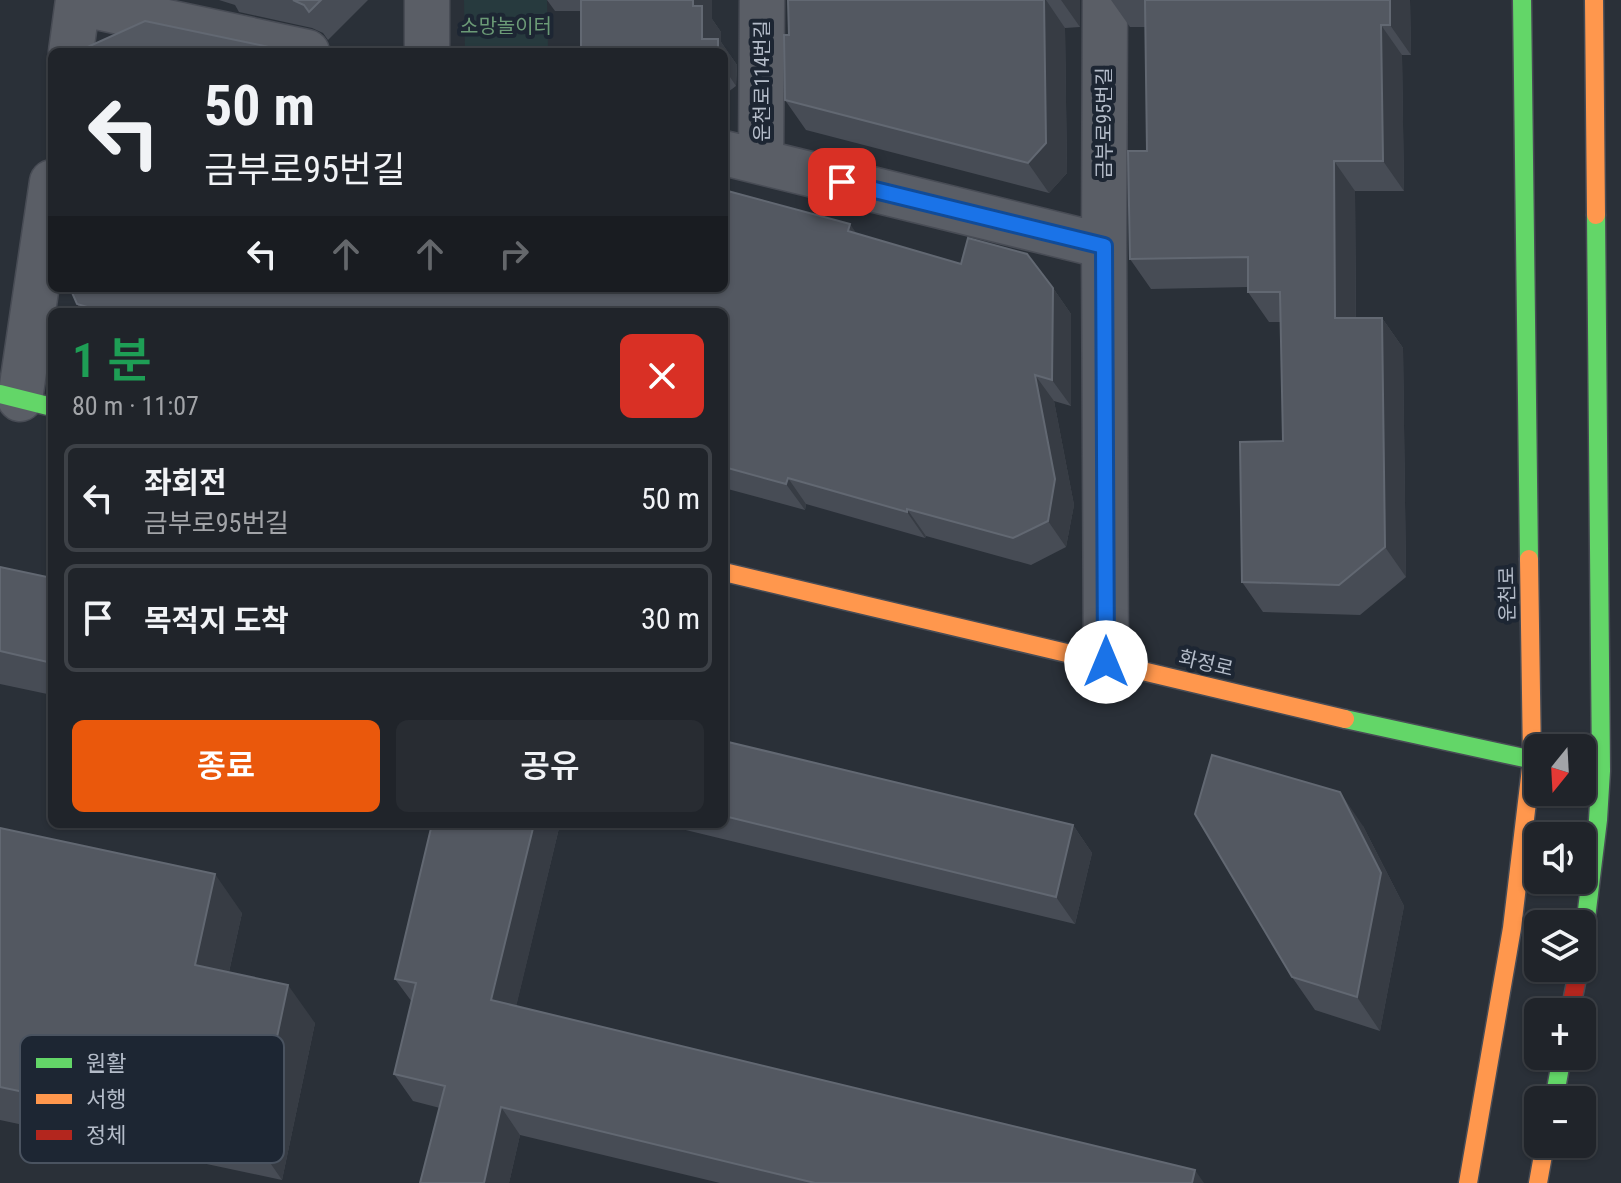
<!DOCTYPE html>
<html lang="ko">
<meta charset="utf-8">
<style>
body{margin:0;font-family:"Roboto Condensed","Noto Sans KR",sans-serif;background:#282c32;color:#f1f3f6;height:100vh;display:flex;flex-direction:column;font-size:30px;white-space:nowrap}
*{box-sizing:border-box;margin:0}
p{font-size:26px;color:#a2a4a8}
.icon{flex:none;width:44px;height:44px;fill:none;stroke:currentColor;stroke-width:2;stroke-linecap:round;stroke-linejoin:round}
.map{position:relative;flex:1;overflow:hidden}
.panel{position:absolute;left:48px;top:308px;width:680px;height:520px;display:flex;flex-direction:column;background:#20242a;border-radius:12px;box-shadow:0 2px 6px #0004,0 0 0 2px #3d4147}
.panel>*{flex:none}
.hud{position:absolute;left:48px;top:48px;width:680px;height:244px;border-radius:12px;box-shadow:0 2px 6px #0004,0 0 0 2px #3d4147;background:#20242a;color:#f1f3f6;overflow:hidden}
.needle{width:52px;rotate:198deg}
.fabs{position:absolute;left:1524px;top:734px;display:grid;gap:16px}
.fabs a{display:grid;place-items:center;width:72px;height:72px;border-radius:12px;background:#20242a;box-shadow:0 2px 6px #0004,0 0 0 2px #3d4147;font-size:40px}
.pin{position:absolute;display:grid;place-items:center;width:68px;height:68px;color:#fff;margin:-34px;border-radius:16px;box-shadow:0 4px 12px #0006}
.me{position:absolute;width:88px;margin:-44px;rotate:0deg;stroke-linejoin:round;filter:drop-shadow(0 0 6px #0008)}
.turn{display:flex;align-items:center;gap:28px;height:168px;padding:0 24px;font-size:36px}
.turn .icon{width:104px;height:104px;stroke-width:2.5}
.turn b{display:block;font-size:56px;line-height:68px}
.lanes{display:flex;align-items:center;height:76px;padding:0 24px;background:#0003;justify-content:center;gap:40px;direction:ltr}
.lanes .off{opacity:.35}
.round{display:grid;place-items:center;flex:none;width:84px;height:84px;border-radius:12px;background:#282c32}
.head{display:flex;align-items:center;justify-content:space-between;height:136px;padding:0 24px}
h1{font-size:48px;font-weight:600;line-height:60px;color:#1e9e55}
.action{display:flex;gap:16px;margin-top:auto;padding:16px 24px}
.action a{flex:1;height:92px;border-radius:12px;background:#ea580c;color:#fff;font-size:32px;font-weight:600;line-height:92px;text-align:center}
.action a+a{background:#282c32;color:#f1f3f6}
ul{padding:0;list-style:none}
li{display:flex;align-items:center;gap:24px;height:108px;margin:0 16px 12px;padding:0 8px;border:4px solid #3d4147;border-radius:12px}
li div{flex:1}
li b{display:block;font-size:30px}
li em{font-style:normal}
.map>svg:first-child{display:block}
.green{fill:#273a3e}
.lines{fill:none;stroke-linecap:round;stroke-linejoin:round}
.street-casing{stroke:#484c55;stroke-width:47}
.fast-casing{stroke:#484c55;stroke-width:21}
.slow-casing{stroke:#484c55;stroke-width:21}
.jam-casing{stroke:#484c55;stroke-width:21}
.street{stroke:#5a5e66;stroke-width:44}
.fast{stroke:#63d668;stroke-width:18}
.slow{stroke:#ff974d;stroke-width:18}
.jam{stroke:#b3261e;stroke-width:18}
.wall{fill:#474c55}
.shaded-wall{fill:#373c44}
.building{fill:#535861;stroke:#626872;stroke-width:2}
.route-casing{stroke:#114b97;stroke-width:20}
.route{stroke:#1a73e8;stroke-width:14}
.labels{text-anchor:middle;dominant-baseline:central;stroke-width:8;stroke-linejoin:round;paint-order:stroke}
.park-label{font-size:20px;fill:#6b9a76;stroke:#1d2633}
.street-label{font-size:20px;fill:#b4bcc9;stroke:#1d2633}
.key{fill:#1d2633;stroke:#4a5360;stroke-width:2}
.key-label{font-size:22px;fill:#b4bcc9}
</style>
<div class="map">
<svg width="1621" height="1183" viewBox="0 0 1621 1183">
<rect width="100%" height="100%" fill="#2a3038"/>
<path class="green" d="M464,0H547L548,52H465Z"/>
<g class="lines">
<g class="street-casing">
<path id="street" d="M427,0V52
M1105,0L1104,246L1106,662
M78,3L307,52
M71,52L78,0
M724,153L1104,246
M761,162L762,0
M20,399L52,182"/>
</g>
<g class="fast-casing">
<path id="fast" d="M1522,0L1529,559
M0,394L52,407
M1345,719L1538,761
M1582,951L1598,820L1601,771L1596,215
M1554,1100L1562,1056"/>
</g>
<g class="slow-casing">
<path id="slow" d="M1594,0L1596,215
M724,572L1345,719
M1468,1183L1512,928L1532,760L1529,559
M1538,1183L1545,1144"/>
</g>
<g class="jam-casing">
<path id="jam" d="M1570,1012L1579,968"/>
</g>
<use href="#street" class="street"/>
<use href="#fast" class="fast"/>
<use href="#slow" class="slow"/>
<use href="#jam" class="jam"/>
</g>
<path class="wall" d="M219,0H368L328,40L323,33L312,28L239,12L235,5Z
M547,0H712V19L721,32V42L737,65L736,86L724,95V52L581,11H555Z
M788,0H1080V27L1065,28L1067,173L1049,193L806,130L785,100L789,35Z
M1111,0H1410L1411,55H1402L1404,191H1355L1356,318H1382L1403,348L1406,577L1360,615L1263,612L1242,582L1283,441L1281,322H1269L1248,292V287L1151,289L1130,259L1147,151L1146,27H1130Z
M856,233L961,264L1053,288L1071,314V406L1054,401L1074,505L1066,547L1031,565L926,536L925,538L806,504L805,510L724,488V312H82L77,304Z
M0,567L52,578V695L0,684Z
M724,741L1073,825L1092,853L1075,924L661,824H724Z
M560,824L516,1006L1204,1183H720L520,1135L509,1183H420L440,1108L413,1101L394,1074L412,1002L395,979Z
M1363,826L1404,906L1380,1031L1315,1010L1292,977Z
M0,828L242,913L229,972L315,1023L282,1180L0,1120Z"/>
<path class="shaded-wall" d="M693,0H712V19L721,32V42L737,65L736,86L724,68V52H712L702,39L693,6Z
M1044,0H1046L1065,28L1067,173L1049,193L1028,163Z
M1061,0H1080V27Z
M1390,0H1410L1411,55L1390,25Z
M1381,25L1402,55L1404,191L1383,161Z
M1334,161L1355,191L1356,348L1335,318Z
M850,224L868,250L848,231Z
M1053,288L1071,314V406L1052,380Z
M1382,318L1403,348L1406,577L1385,547Z
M1035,375L1054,401L1074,505L1066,547L1048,521Z
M788,478L806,504L805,510L786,484Z
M907,509L926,536L925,538L907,512Z
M1340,792L1363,826L1404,906L1380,1031L1357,997Z
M534,824H560L511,1028L491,1000Z
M1073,825L1092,853L1075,924L1056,897Z
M215,874L242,913L222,1003L195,965Z
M288,985L315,1023L282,1180L255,1141Z
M501,1107L520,1135L509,1183H484Z
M1195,1170L1204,1183H1192Z"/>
<path class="building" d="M293,0H321L309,12L304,5Z
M581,0H693V6H702V39H718V52H581Z
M788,0H1044L1046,143L1028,163L785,100L784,35H789Z
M1145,0H1390V25H1381L1383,161H1334L1335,318H1382L1385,547L1339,585L1242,582L1240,442L1283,441L1280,292H1248V257L1130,259L1128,151H1147Z
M145,21L274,48L270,52H82L83,49Z
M724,190L850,224L848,231L961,264L968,238L1027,254L1053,288L1052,380L1035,375L1055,479L1048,521L1013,538L907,509V512L788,478L786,484L724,467V312H104L77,304L70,288H724Z
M0,567L52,578V663L0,651Z
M724,741L1073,825L1056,897L724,816Z
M1212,755L1340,792L1381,873L1357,997L1292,977L1195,814Z
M432,824H534L491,1000L1195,1170L1192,1183H815L501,1107L484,1183H420L445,1086L394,1074L416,983L395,979Z
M0,828L215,874L195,965L288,985L255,1141L0,1087Z"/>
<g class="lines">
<g class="route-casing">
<path id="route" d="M842,182L1104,246L1106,662"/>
</g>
<use href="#route" class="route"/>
</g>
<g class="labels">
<g class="park-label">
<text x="506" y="26">소망놀이터</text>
</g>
<g class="street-label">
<text transform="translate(762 81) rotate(-90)">운천로114번길</text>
<text transform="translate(1104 123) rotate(-90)">금부로95번길</text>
<text transform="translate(1507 594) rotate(-91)">운천로</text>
<text transform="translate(1206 663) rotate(13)">화정로</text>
</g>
</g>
<rect x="20" y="1035" width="264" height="128" rx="12" class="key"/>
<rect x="36" y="1058" width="36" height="10" fill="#63d668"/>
<rect x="36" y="1094" width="36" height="10" fill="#ff974d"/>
<rect x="36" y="1130" width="36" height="10" fill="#b3261e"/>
<g class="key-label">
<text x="86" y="1071">원활</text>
<text x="86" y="1107">서행</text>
<text x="86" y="1143">정체</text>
</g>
</svg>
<div class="fabs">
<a><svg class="needle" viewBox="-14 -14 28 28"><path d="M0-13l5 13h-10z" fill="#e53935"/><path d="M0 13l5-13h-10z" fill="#a2a4a8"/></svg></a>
<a><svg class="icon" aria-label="sound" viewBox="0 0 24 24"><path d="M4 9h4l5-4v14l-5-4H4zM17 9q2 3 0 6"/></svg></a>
<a><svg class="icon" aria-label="layers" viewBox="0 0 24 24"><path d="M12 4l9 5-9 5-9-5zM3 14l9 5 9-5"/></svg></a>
<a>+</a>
<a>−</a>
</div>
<div class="pin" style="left:842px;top:182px;background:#d93025"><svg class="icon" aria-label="arrive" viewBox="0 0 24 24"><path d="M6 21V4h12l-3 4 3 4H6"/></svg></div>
<svg class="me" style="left:1106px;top:662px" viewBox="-20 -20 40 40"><circle r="19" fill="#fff"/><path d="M0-13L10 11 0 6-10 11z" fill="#1a73e8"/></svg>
<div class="hud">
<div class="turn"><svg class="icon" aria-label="left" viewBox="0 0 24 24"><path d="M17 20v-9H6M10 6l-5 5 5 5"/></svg><div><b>50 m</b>금부로95번길</div></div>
<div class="lanes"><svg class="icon" aria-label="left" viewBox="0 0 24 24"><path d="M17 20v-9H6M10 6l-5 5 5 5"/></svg><svg class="icon off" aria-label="ahead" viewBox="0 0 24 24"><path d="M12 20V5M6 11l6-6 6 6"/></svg><svg class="icon off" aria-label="ahead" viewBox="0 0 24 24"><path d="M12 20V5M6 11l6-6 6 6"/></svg><svg class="icon off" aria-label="right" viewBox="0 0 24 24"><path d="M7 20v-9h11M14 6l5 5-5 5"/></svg></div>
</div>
<section class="panel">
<div class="head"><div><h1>1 분</h1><p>80 m · 11:07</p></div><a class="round" style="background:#d93025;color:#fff"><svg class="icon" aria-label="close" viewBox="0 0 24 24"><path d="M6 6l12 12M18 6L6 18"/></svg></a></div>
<ul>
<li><svg class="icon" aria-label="left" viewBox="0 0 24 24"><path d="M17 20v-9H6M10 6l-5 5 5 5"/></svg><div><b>좌회전</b><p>금부로95번길</p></div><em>50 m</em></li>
<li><svg class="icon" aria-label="arrive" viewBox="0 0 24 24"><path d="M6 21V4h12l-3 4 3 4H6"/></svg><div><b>목적지 도착</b></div><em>30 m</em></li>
</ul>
<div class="action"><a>종료</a><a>공유</a></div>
</section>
</div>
